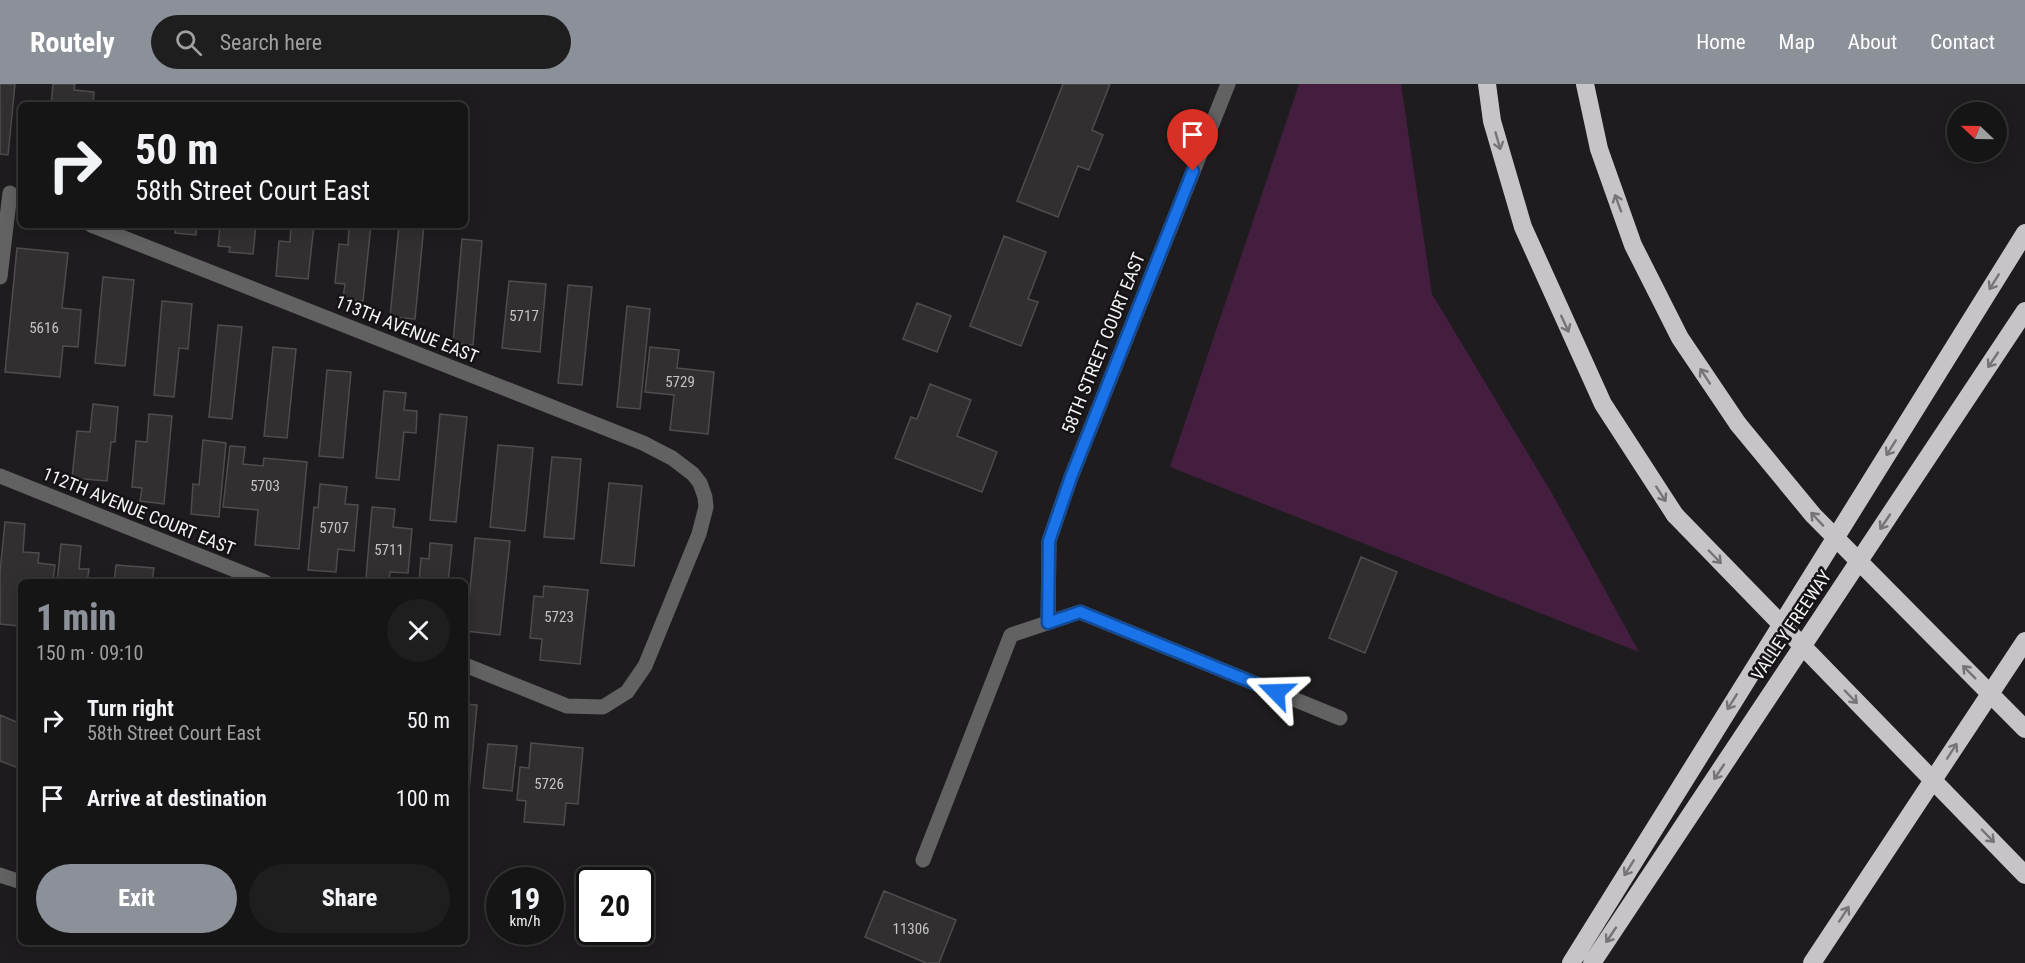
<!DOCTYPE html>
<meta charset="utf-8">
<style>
body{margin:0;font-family:"Roboto Condensed",sans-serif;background:#1f1e1f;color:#f1f3f6;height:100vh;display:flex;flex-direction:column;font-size:22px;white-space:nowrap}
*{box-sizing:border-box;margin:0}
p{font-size:20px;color:#9e9fa1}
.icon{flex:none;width:33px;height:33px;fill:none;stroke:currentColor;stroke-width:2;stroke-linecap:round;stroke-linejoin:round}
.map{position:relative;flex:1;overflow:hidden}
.panel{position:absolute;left:18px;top:495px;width:450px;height:366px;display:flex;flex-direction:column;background:#161516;border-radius:9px;box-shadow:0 3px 15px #0003,0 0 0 2px #353435}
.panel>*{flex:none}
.banner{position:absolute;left:18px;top:18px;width:450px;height:126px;border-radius:9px;box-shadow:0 3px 15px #0003,0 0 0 2px #353435;background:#161516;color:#f1f3f6;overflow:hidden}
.needle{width:39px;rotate:292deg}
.controls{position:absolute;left:1947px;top:18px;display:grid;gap:12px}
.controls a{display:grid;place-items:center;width:60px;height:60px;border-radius:50%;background:#161516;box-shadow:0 3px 15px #0003,0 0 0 2px #353435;font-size:30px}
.speed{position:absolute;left:486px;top:783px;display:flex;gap:12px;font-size:30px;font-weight:700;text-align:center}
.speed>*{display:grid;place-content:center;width:78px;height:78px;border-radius:50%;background:#161516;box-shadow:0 3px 15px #0003,0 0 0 2px #353435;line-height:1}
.speed small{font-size:15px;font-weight:400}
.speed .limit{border:3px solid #111;border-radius:9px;background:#fff;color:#111}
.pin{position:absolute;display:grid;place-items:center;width:51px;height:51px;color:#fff;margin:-62px -26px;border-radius:50% 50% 50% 0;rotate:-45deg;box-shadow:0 0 6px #0007}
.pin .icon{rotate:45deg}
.me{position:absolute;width:66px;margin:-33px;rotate:292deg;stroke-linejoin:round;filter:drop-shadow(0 0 4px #0008)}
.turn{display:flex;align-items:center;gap:21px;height:126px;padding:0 18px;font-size:27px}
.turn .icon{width:78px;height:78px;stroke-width:2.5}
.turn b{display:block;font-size:42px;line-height:51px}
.round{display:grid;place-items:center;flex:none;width:63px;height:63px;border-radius:32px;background:#1f1e1f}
.headline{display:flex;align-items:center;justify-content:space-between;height:102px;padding:0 18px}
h1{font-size:36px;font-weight:800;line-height:45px;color:#8c9099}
.action{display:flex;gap:12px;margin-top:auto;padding:12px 18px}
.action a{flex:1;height:69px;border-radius:36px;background:#8c9099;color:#fff;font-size:24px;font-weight:800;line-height:69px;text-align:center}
.action a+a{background:#1f1e1f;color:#f1f3f6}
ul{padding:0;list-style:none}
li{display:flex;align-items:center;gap:18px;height:78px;padding:0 18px}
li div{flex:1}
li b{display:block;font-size:22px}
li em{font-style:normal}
header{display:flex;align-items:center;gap:36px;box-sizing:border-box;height:84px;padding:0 30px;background:#8c9099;color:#fff}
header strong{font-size:28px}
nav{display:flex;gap:33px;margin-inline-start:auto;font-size:21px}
.search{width:420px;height:54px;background:#1f1e1f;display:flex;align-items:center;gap:15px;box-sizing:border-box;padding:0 21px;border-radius:33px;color:#9e9fa1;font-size:22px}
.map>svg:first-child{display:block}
.green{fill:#441e3e}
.building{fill:#312f30;stroke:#4f4c4e;stroke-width:1.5}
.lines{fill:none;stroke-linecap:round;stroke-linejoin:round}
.minor{stroke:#636263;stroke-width:15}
.highway{stroke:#c6c4c6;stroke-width:18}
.highway-bridge{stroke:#c6c4c6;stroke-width:18}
.oneway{stroke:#767476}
.route-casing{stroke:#114b97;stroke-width:15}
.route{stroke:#1a73e8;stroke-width:10}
.labels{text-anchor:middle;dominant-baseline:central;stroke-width:5;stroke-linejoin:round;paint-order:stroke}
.number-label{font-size:15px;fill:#c4c3c4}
.street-label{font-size:18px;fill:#f5f4f5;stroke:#151315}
</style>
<header>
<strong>Routely</strong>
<div class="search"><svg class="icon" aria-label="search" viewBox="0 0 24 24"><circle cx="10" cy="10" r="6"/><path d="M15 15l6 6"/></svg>Search here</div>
<nav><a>Home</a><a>Map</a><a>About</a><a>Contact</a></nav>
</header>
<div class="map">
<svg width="2025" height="879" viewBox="0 0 2025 879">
<rect width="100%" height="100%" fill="#1e1c1e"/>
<path class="green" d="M1299,0H1401L1432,210L1554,413L1639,568L1170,383Z"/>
<path class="building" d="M0,0H15L8,71L0,70Z
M53,0H75L74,6L94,8L93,21H51Z
M1063,0H1110L1092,46L1103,51L1089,86L1078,82L1058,133L1017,117Z
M176,141H197L196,151L175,149Z
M220,141H256L253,170L229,168L230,163L218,162Z
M291,141H314L308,195L276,192L279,157L290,158Z
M349,141H371L363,217L343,215L345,200L335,199L339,160L348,161Z
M399,141H424L415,235L390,233Z
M1004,152L1046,168L1028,215L1038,218L1021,262L970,242Z
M462,155L482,157L473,261L453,259Z
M17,164L68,169L62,224L81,226L78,263L63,262L60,293L5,288Z
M103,193L134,196L125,282L95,279Z
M509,197L546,200L540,268L502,264Z
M568,201L592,203L582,301L558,299Z
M162,217L192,220L188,265L179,264L174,313L154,311Z
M917,219L951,232L937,268L903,255Z
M627,222L650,225L640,325L617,323Z
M218,241L242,243L232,335L209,333Z
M273,263L296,265L287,354L264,352Z
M650,263L679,266L677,284L714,288L708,350L670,346L674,311L645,308Z
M327,286L351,288L343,374L319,372Z
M930,300L971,316L957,352L997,368L982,408L895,374L911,333L917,335Z
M384,307L406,309L404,326L417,327L416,349L404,348L399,396L376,394Z
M93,320L118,323L115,358H111L107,397L72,394L77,347L90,348Z
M149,330L172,332L164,420L140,417L142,404L132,403L136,357L147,358Z
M440,330L467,333L456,438L430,436Z
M203,356L226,359L219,433L191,430L193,400L199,401Z
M498,361L533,364L525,447L490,443Z
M230,362L245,363L243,380L263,382L264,374L307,378L299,465L255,461L258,426L223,423Z
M552,373L581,375L574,455L544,453Z
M609,399L642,402L634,482L601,479Z
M320,400L347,403L345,420L358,421L354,467L338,465L336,488L308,486L314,423L318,424Z
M372,423L395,425L393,443L412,445L408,489L390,488L389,498H368L369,494H366Z
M5,438L25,440L23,468L39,469L38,479L55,481L53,498H21L18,542L0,540V488Z
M475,454L510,457L500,551L466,547Z
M430,459L452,461L448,498H419L421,474L429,475Z
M61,460L81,462L79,485H89L87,498H57Z
M1361,473L1397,488L1365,569L1329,554Z
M116,481L154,484L152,498H114Z
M544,502L588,506L580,580L540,576L542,555L530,554L534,512L543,513Z
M465,620L477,621L469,707L465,706Z
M0,631L21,640V685L0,677Z
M531,659L583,664L578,720L566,719L564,741L524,738L526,717L517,716L520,683L529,684Z
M488,660L517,662L512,707L483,704Z
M884,807L956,836L939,879H926L865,853Z"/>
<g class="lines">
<path class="minor" d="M91,141L643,359L672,374L693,390L700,399L705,413L706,423L699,450L645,582L627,608L603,623L567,622L465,581
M0,193L10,109
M0,392L265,498
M1048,539L1049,457L1071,393L1228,0
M923,776L1011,551L1080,528L1340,634
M0,791L21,798"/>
<path class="highway" d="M1487,0L1492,37L1523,143L1603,320L1675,431
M1585,0L1599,65L1633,161L1680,254L1738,340
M1571,879L2025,149
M1592,879L2025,227
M1812,879L2025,557"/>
<path class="highway-bridge" d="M1738,340L1813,431L2025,645
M1675,431L2025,791"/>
</g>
<defs><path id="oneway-shaft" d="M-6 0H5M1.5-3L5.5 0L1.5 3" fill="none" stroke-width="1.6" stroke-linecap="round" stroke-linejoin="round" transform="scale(1.5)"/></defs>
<g class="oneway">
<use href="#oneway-shaft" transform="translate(1498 57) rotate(74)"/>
<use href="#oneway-shaft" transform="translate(1618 119) rotate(-110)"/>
<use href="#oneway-shaft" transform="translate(1994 198) rotate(122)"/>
<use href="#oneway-shaft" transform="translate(1565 240) rotate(65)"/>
<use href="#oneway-shaft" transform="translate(1993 276) rotate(124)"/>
<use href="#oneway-shaft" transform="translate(1705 292) rotate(-123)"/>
<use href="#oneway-shaft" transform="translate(1891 364) rotate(122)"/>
<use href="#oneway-shaft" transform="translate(1661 410) rotate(57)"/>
<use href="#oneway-shaft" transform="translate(1817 435) rotate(-133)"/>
<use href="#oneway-shaft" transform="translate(1885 438) rotate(124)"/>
<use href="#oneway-shaft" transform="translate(1715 473) rotate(46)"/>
<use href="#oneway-shaft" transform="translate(1969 588) rotate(-135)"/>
<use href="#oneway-shaft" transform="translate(1851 613) rotate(46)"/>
<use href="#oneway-shaft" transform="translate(1732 618) rotate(122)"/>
<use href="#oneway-shaft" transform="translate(1952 667) rotate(-57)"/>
<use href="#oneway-shaft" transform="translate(1719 688) rotate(124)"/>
<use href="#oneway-shaft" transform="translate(1988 752) rotate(46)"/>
<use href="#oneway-shaft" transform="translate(1629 784) rotate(122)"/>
<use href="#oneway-shaft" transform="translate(1844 830) rotate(-57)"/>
<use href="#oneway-shaft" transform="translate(1611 851) rotate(124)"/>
</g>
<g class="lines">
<g class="route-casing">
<path id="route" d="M1193,87L1071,393L1049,457L1048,539L1080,528L1276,608"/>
</g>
<use href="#route" class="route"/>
</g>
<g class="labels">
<g class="number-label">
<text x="524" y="232">5717</text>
<text x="44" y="244">5616</text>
<text x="680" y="298">5729</text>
<text x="265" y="402">5703</text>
<text x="334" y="444">5707</text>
<text x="389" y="466">5711</text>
<text x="559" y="533">5723</text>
<text x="549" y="700">5726</text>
<text x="911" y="845">11306</text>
</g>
<g class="street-label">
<text transform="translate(407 245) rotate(22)">113TH AVENUE EAST</text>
<text transform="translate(1103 259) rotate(-68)">58TH STREET COURT EAST</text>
<text transform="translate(139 427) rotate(22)">112TH AVENUE COURT EAST</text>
<text transform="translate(1791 541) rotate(-56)">VALLEY FREEWAY</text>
</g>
</g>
</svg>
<div class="controls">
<a><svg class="needle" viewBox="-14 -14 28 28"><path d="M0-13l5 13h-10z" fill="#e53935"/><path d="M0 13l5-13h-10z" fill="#9e9fa1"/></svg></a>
</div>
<div class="speed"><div>19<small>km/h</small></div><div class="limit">20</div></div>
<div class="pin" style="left:1193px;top:87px;background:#d93025"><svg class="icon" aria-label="arrive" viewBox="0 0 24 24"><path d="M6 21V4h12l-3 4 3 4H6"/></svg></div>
<svg class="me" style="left:1276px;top:608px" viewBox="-20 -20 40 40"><path d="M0-17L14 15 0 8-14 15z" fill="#1a73e8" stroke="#fff" stroke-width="4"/></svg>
<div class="banner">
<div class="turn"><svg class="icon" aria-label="right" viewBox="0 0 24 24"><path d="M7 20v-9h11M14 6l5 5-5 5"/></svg><div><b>50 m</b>58th Street Court East</div></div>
</div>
<section class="panel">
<div class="headline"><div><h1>1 min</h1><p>150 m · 09:10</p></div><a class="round"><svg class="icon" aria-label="close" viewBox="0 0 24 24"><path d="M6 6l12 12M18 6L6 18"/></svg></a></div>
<ul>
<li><svg class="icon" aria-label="right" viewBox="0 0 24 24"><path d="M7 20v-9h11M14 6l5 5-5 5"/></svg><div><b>Turn right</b><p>58th Street Court East</p></div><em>50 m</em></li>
<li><svg class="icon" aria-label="arrive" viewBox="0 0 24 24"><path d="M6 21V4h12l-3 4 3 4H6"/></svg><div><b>Arrive at destination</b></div><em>100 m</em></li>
</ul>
<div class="action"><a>Exit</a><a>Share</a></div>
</section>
</div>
